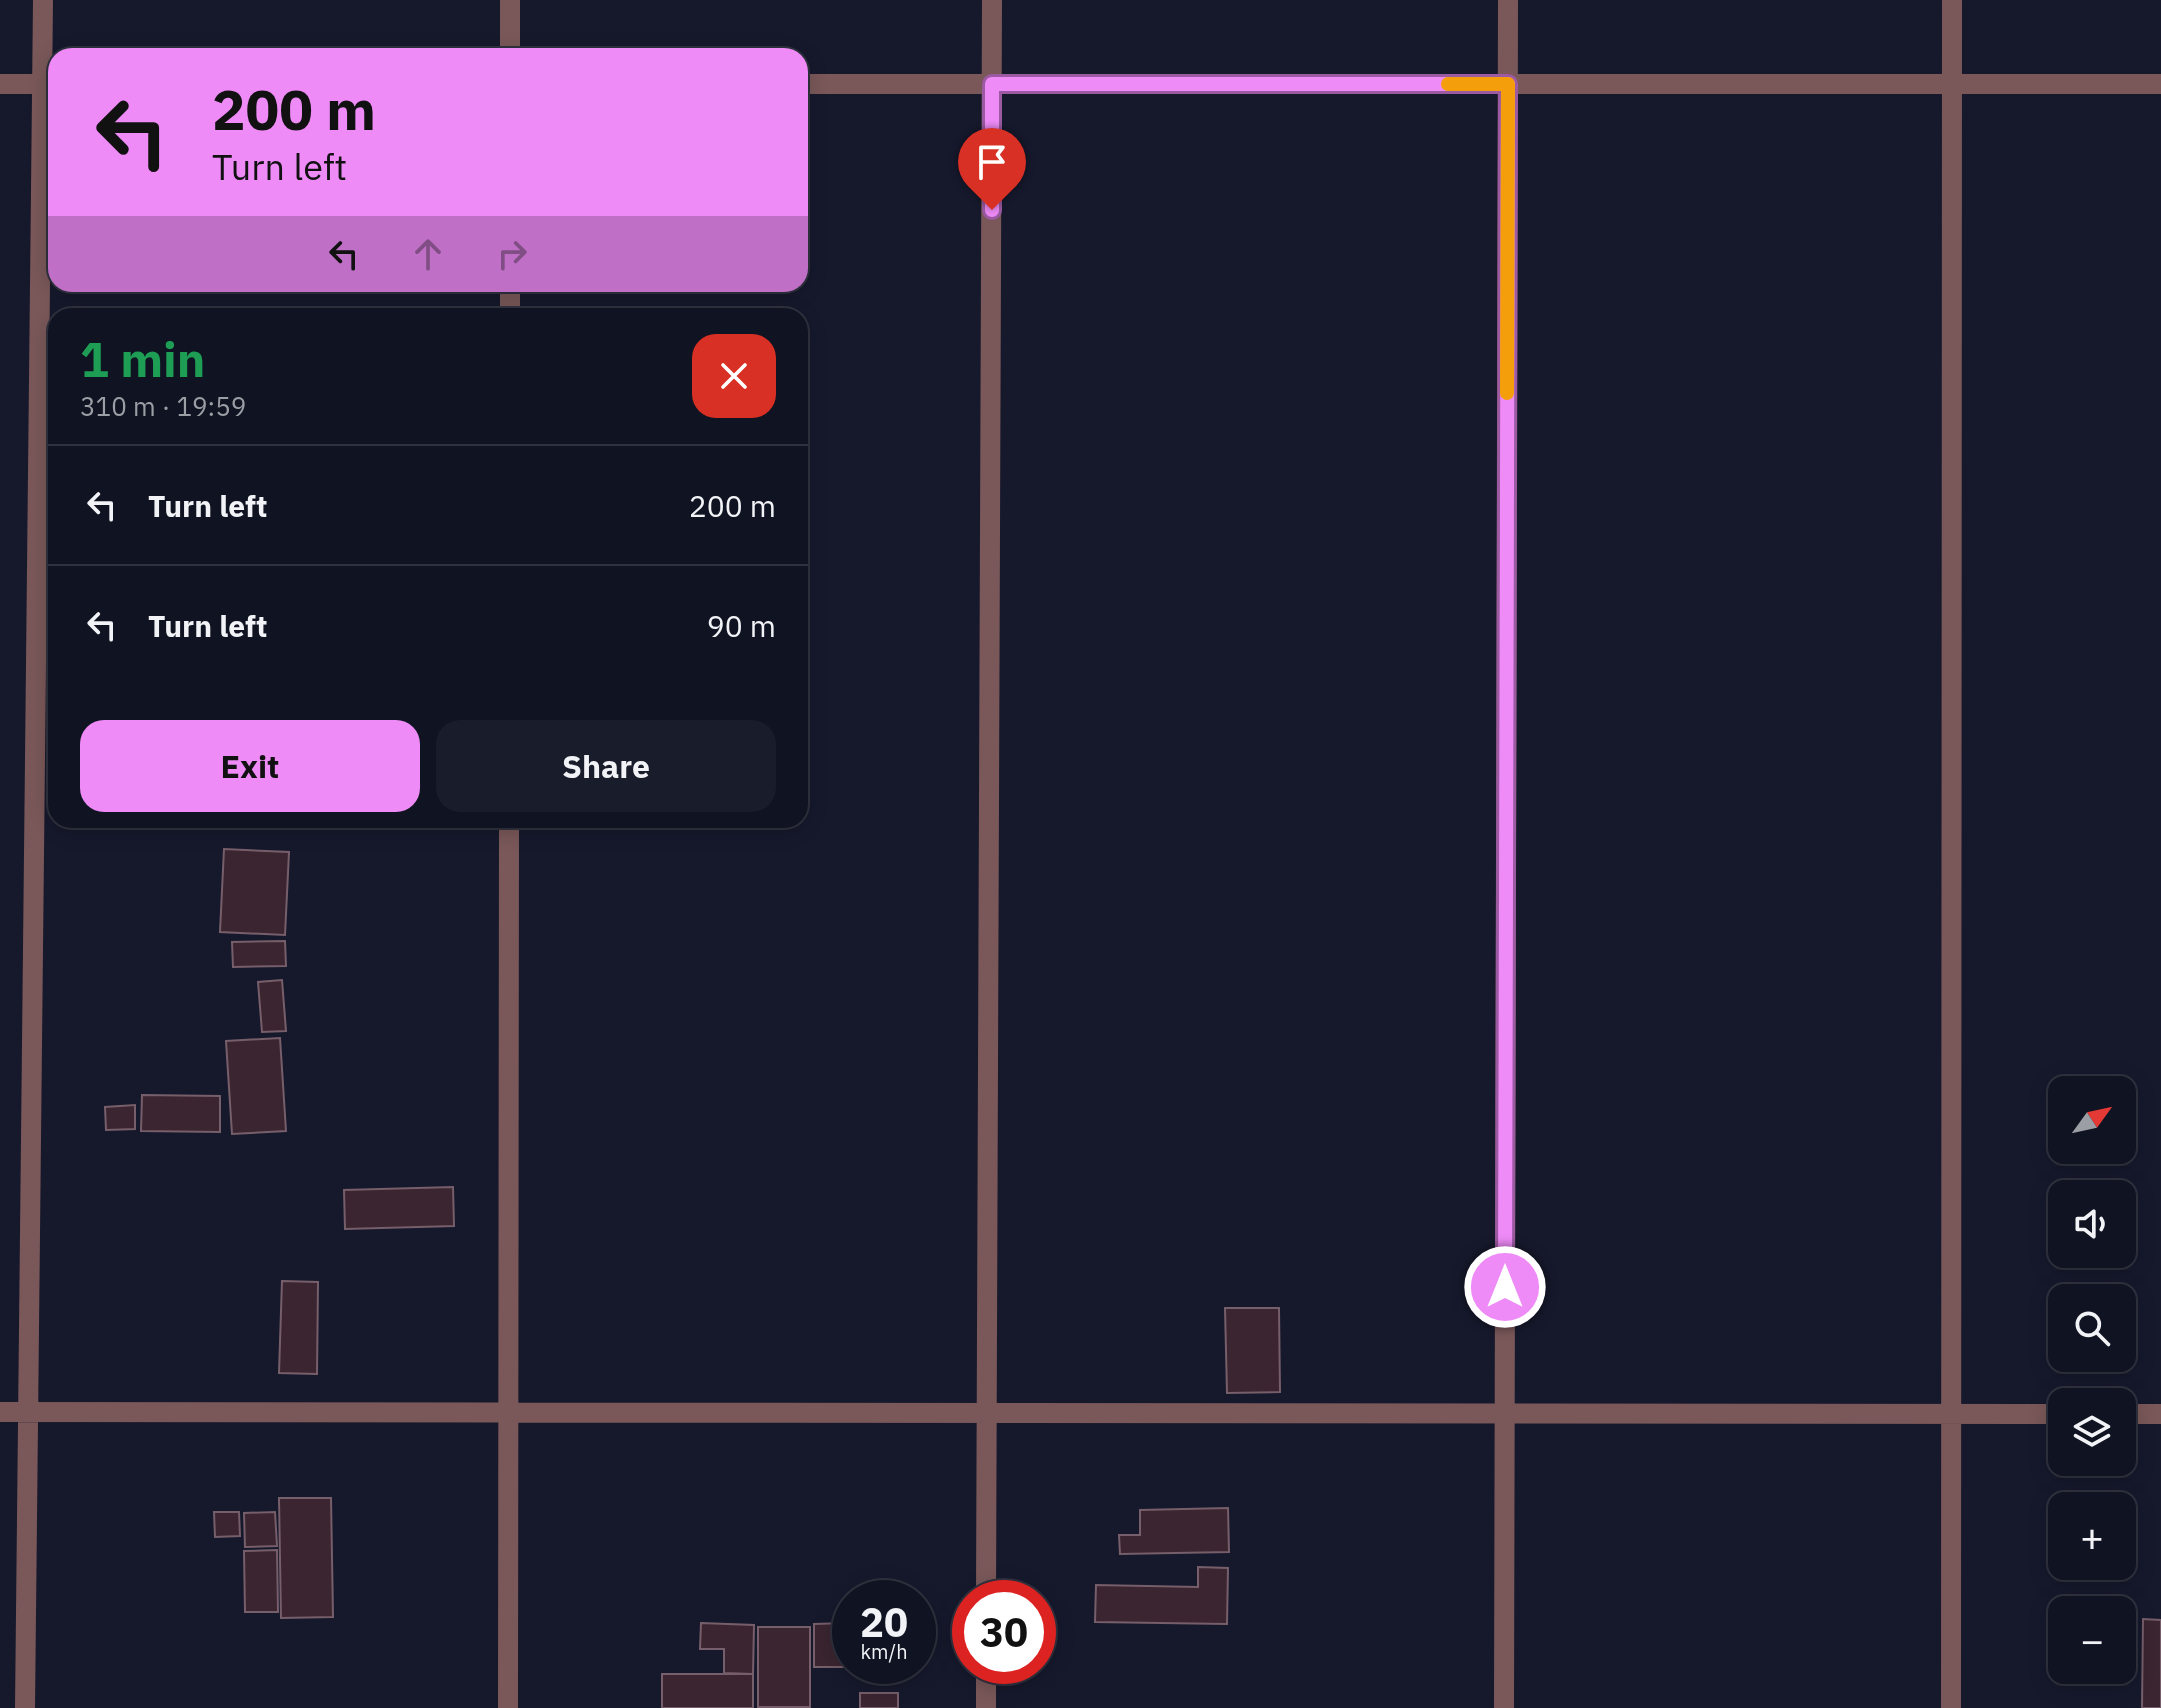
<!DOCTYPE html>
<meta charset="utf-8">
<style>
body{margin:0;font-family:"IBM Plex Sans",sans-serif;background:#191c2a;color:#f1f3f6;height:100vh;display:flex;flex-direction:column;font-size:30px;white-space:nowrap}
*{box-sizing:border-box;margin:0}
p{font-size:26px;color:#9c9ea5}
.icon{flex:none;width:44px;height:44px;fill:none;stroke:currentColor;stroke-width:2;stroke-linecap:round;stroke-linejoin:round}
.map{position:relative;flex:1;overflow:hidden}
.sheet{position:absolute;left:48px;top:308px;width:760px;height:520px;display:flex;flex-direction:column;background:#101321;border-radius:24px;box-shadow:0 4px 20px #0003,0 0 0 2px #30323f}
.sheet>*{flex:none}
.top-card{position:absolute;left:48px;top:48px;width:760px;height:244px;border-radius:24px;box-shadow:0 4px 20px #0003,0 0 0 2px #30323f;background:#ef8bf7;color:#111;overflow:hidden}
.needle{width:52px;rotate:57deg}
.controls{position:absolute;left:2048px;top:1076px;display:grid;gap:16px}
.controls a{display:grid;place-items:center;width:88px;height:88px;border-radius:16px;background:#101321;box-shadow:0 4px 20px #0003,0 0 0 2px #30323f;font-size:40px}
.speed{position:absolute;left:832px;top:1580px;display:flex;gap:16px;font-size:40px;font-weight:700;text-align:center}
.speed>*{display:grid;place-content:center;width:104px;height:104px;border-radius:50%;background:#101321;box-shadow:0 4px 20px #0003,0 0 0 2px #30323f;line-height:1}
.speed small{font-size:20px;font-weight:400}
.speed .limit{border:12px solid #d22;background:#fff;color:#111}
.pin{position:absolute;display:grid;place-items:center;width:68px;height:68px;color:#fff;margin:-82px -34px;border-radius:50% 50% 50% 0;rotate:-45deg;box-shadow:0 0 8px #0007}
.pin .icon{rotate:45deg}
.me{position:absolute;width:88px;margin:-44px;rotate:0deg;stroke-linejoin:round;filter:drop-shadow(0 0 6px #0008)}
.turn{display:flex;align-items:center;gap:28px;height:168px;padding:0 32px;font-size:36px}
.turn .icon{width:104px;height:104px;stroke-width:2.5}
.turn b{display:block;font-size:56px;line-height:68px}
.lanes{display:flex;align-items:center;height:76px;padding:0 32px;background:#0003;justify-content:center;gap:40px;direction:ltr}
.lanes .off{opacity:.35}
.round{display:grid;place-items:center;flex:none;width:84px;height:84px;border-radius:24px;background:#191c2a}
.summary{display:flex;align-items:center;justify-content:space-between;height:136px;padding:0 32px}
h1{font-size:48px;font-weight:700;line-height:60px;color:#1e9e55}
.action{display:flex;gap:16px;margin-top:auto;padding:16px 32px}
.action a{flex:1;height:92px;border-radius:24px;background:#ef8bf7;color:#111;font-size:32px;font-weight:700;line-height:92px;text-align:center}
.action a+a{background:#191c2a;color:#f1f3f6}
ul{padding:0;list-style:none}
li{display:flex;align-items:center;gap:24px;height:120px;padding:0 32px;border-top:2px solid #30323f}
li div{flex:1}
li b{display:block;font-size:30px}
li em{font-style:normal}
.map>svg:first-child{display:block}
.building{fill:#3a2530;stroke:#765e6a;stroke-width:2}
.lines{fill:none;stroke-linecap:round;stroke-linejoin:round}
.street{stroke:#7a5859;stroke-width:20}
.route-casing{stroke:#9b5aa1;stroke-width:20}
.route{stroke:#ef8bf7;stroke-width:14}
.slow{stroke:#f59e0b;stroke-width:14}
</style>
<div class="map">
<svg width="2161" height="1708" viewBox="0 0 2161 1708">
<rect width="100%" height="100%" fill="#16192c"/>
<path class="building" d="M224,849L289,852L285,935L220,932Z
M285,941L286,966L233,967L232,942Z
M282,980L286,1031L262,1032L258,982Z
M280,1038L286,1131L232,1134L226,1041Z
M142,1095L220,1096V1132L141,1131Z
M135,1105V1129L106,1130L105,1107Z
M453,1187L454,1226L345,1229L344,1190Z
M282,1281L318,1282L317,1374L279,1373Z
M1225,1308H1279L1280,1392L1227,1393Z
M279,1498H331L333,1617L281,1618Z
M1228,1508L1229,1552L1120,1554L1119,1535H1140V1510Z
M214,1512H239L240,1536L215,1537Z
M275,1512L277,1546L245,1547L244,1513Z
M277,1550L278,1612H245L244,1551Z
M1198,1567L1228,1568L1227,1624L1095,1622L1096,1585L1198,1587Z
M2143,1619L2161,1620V1708H2142Z
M701,1623L754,1625L753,1674L724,1673V1649H700Z
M847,1623L848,1667H814V1624Z
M758,1627H810V1707H758Z
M662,1674H753V1708H662Z
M860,1693H898V1708H860Z"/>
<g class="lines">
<path class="street" d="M510,56V0
M0,84H56
M800,84H2161
M510,316V284
M0,1412L2062,1414
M2122,1414H2161
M986,1598L992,0
M25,1708L43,0
M508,1708L509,820
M986,1708V1666
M1504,1708L1508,0
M1951,1708L1952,0"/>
</g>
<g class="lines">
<g class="route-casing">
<path id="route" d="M992,210V84H1508L1505,1287"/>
</g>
<use href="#route" class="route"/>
<path class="slow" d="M1448,84H1508L1507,393"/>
</g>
</svg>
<div class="controls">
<a><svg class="needle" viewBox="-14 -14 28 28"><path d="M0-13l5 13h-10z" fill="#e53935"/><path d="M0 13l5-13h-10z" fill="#9c9ea5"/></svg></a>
<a><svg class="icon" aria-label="sound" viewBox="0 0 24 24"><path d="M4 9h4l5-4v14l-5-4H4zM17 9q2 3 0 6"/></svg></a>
<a><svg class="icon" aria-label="search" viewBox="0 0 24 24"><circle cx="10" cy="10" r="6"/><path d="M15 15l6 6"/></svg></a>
<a><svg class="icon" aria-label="layers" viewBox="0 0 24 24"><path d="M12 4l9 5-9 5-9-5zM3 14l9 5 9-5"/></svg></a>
<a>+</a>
<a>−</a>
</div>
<div class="speed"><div>20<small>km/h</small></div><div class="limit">30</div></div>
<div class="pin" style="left:992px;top:210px;background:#d93025"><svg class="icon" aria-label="arrive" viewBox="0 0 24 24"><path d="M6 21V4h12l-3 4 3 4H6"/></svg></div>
<svg class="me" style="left:1505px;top:1287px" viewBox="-20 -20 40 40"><circle r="17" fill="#ef8bf7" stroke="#fff" stroke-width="3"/><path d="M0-11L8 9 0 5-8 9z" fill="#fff"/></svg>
<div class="top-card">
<div class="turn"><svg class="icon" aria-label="left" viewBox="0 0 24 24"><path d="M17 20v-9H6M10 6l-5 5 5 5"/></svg><div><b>200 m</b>Turn left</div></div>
<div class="lanes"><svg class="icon" aria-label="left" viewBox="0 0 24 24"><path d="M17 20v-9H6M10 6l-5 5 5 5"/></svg><svg class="icon off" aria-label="ahead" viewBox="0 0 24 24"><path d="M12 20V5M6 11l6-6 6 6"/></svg><svg class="icon off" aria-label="right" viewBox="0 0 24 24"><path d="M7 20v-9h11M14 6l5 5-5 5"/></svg></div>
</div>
<section class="sheet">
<div class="summary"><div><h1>1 min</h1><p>310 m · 19:59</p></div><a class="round" style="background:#d93025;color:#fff"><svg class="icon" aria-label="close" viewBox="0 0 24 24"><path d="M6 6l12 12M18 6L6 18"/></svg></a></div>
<ul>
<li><svg class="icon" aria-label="left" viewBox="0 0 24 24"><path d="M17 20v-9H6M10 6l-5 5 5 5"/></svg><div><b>Turn left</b></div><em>200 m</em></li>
<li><svg class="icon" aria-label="left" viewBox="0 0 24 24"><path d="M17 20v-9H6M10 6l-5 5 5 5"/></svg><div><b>Turn left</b></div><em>90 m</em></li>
</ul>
<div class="action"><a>Exit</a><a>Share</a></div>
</section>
</div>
